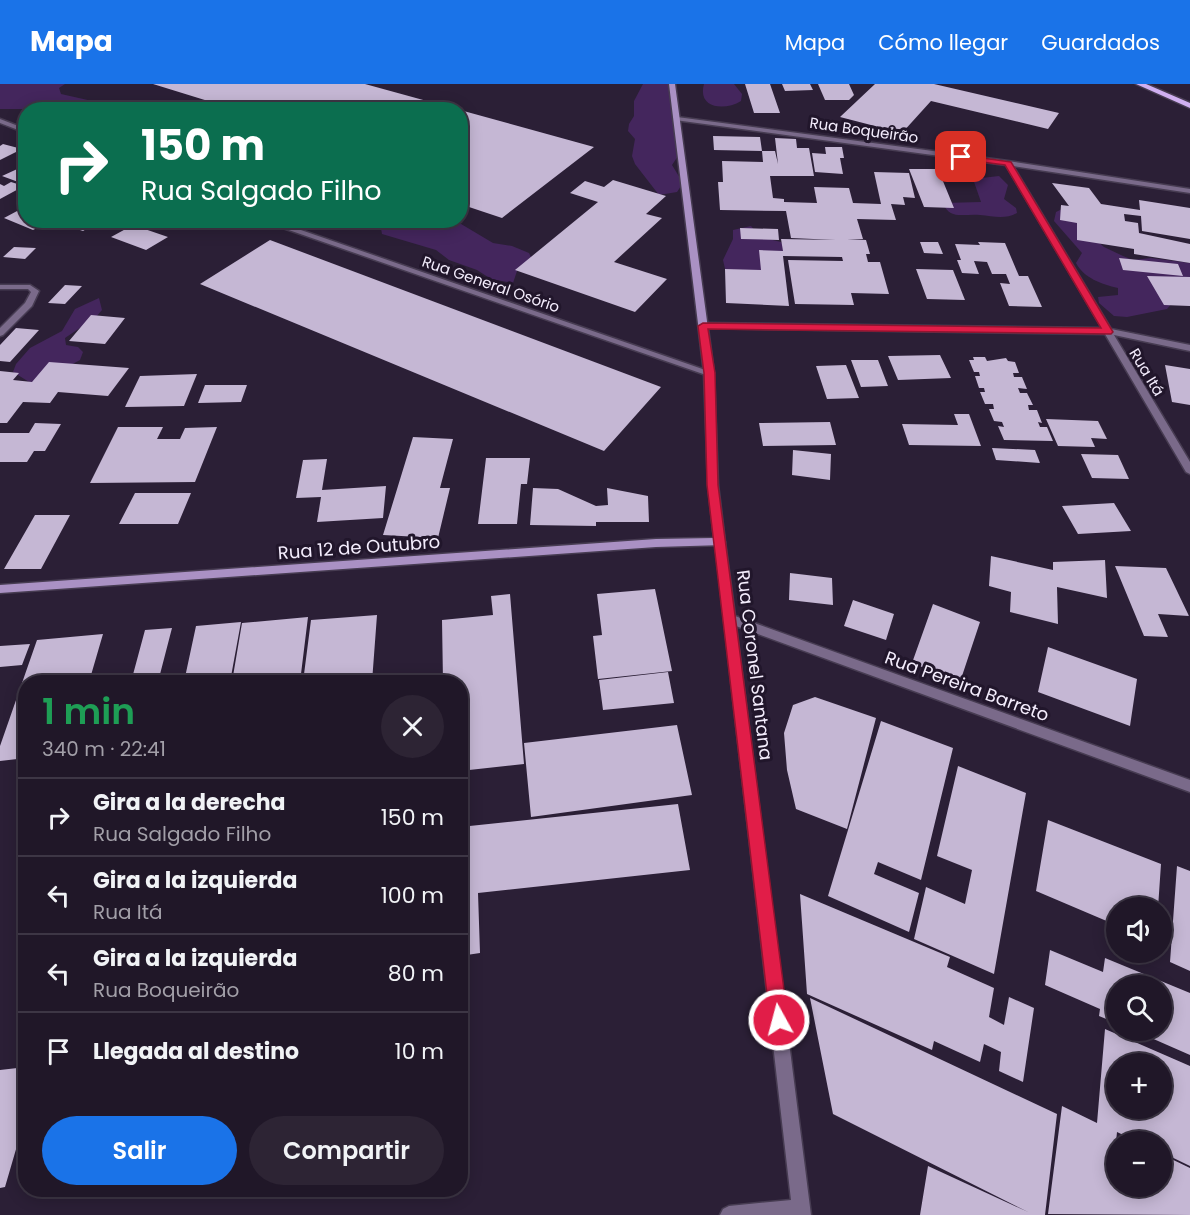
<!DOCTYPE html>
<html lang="es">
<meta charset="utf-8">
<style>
body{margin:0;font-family:Poppins,sans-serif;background:#2d2434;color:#f1f3f6;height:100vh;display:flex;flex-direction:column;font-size:22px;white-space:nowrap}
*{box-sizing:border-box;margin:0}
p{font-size:20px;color:#a29fa8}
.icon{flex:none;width:33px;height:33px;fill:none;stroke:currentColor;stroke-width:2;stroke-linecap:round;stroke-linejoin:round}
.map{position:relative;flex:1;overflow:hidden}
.sheet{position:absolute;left:18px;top:591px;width:450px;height:522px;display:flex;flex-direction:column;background:#201728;border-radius:24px;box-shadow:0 3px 15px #0003,0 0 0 2px #3d3645}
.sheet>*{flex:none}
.banner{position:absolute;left:18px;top:18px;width:450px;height:126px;border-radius:24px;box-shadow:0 3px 15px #0003,0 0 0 2px #3d3645;background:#0b6e4f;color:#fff;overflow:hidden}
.tools{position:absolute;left:1106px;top:813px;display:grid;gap:12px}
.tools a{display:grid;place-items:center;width:66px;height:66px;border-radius:50%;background:#201728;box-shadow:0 3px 15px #0003,0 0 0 2px #3d3645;font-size:30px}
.pin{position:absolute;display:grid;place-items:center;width:51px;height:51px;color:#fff;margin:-26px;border-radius:12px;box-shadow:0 3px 9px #0006}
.me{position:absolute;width:66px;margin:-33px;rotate:353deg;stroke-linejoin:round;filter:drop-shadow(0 0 4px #0008)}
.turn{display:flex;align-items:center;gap:21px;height:126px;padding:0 24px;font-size:27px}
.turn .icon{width:78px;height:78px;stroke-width:2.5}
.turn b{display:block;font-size:42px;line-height:51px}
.round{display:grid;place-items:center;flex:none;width:63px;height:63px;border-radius:32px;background:#2d2434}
.headline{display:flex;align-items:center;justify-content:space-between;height:102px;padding:0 24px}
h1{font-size:36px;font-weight:600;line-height:45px;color:#1e9e55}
.primary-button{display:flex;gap:12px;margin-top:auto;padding:12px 24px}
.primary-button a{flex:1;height:69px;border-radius:36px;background:#1a73e8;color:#fff;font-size:24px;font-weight:600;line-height:69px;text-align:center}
.primary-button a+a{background:#2d2434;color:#f1f3f6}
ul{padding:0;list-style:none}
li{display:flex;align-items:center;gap:18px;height:78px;padding:0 24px;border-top:2px solid #3d3645}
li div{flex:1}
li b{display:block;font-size:22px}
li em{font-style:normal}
header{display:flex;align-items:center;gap:36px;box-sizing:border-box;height:84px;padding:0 30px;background:#1a73e8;color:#fff}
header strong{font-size:28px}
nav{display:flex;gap:33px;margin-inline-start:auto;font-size:21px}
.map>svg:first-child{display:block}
.green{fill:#44265d}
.building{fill:#c5b7d4;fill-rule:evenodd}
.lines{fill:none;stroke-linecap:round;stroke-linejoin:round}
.minor-casing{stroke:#473c52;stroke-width:3}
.secondary-casing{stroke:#473c52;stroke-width:3}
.primary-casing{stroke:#473c52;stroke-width:3}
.minor{fill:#7a6a8a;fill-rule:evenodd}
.secondary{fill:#aa91c4;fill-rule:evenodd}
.primary{fill:#d0aff1;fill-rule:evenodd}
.route{fill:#e11d48;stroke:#92132f;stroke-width:1.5}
.labels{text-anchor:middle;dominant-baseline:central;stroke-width:6;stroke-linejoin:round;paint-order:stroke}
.far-street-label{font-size:15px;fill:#f4edfd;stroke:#21162b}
.street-label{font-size:18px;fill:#f4edfd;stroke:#21162b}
</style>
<header>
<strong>Mapa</strong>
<nav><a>Mapa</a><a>Cómo llegar</a><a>Guardados</a></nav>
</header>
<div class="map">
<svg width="1190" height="1131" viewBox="0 0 1190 1131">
<rect width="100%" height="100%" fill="#2b1f36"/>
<path class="green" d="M0,0H65L59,4L61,10L101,19L110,25H0Z
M643,0H672L678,72L672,81L683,99L677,108L659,111L635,80L632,72L635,55L628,47L629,40L634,32V17Z
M704,0H734L742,10L741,17C725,27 697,25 704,0Z
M999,92L1008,101L1004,115L1016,124L1017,129C1004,136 993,132 980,131C965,129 950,137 943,119L981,118L973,95Z
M1062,125L1104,163L1123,172L1133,176L1151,174L1190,179V198L1167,225L1127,233L1114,232L1099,219L1098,213L1118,211V204C1101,200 1084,194 1076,179L1082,169L1054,137L1056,128Z
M387,136L456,137L493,159L512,162L529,169L535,181L518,184L513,199L491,195L477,186L449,176L436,166L382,150L380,139Z
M751,142L760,153L781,158L788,169L762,186L726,189L723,176L733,155V146Z
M99,214L102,226L96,233L65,254L66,261L78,263L83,268L80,276L34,301L13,288L16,280L30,264L62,247L75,225Z"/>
<path class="building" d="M153,0H365L456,25L192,26L208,17Z
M745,0H770L780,29H754Z
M782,0H810L813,6L785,7Z
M818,0H849L854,11L849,16H825Z
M875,0H934L1059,29L1048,45L931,17L902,49L840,33Z
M460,26L594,63L502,134L460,120Z
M713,52L760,53L762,67L714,66Z
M775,54L796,55L797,64H809L814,92H770L773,114L784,115V118L817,119L814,103L849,104L853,119L881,120L874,88L909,89L915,114L903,113L905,121L891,120L896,136L857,135L863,155H847L866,156L870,170H866L868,178H880L889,210L851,209L854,221L795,220L788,176L843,177L842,173L783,172L789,222L726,219L725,185L761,186L759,166L783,167L781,155L836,156L791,154L786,127L720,126L718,98H723L722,77L763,78L762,67H775L778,80Z
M3,60L22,65L0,76V62Z
M825,63H842L844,74H840L843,90L815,88L812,69L826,70Z
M26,81V98L21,99L2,92Z
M909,85H938L954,124L924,123Z
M613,96L666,112L646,130L662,134L614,178L667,195L635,228L515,186L598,118L570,109L585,97L604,103Z
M11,98L24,102L0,115V100L4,102Z
M1052,99L1089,104L1101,120L1140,126L1139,116L1190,124V155L1142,147L1141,132L1124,130L1125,137L1138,139L1139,149L1190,160V179L1134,170V165L1077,156V139L1060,136L1061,121L1069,122Z
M19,126L26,129V136L49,138L33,146L4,134Z
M59,136H101L83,147L56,138Z
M133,141L168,153L146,166L111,153Z
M740,144L778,145L779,156L741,155Z
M270,156L661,303L604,367L200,200Z
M920,158H938L943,170L924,169Z
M978,158L1005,159L1019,192H1028L1042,223L1009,222L1000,199L1010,200L1006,190H992L987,178L974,177L979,190L962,189L957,176H961L955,160L980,161Z
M14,163L36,164L25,175L3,173Z
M1119,174L1178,180L1183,192L1123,186Z
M916,185L953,186L965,216L927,215Z
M1147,192L1190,193V222L1164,221Z
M65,201L82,202L65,220L48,219Z
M91,231L125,234L105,260L69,257Z
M16,244L39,246L10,278L0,277V261Z
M940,271L951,294L898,296L888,272Z
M973,273H985L987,277L1006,274L1008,277L1015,278L1019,289H1013L1014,293H1022L1027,305L1018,304L1020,309H1027L1033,321H1028L1029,326H1037L1042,339L1038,338L1040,343H1047L1053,357L1004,356L998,342L1004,343L1002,338L994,337L989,325H994L993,320H985L980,308H985L984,304H979L975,292H980L979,288H974L969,276H974Z
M851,276H878L888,302L861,303Z
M49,278L129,284L108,312L58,308L50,319L23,318L7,339H0V287L19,289L13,296L32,298Z
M846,281L859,314L827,315L816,282Z
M1165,281L1190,285V321L1172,318Z
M197,290L184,322L125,323L140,292Z
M205,301H247L241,318L198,319Z
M954,330H969L981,362L909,361L902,340L958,341Z
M1046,335L1098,337L1107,355L1091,354L1095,363L1058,362Z
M830,338L836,361L763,362L759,339Z
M35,339L61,340L45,367H34L27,378H0V349H29Z
M118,343H163L157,355H180L185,344L217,343L195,398L90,399Z
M413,353L453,355L440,404H450L438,454L383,451Z
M992,364L1035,366L1040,379L996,376Z
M793,366L831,370L830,396L792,391Z
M1081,370L1118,371L1129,395L1092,394Z
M486,374H530L527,400H521L517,440H478Z
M327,375L322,406L386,402L383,434L317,438L321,413L296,414L303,376Z
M533,404L558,405L596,422L608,421L607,404L648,412L649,438H596V442L530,441Z
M135,409H191L178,440H119Z
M1114,419L1131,447L1078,450L1062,422Z
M35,431H70L41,485H4Z
M991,472L1053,486V478L1105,476L1107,514L1057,503L1058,540L1010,528L1011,508L989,502Z
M1115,482L1166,484L1189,532L1158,530L1168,553L1144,552Z
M790,489L832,494L833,521L789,516Z
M655,505L672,587L598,595L593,552L602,551L597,510Z
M510,510L524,680L460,687V598H443L442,536L493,531L491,512Z
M853,516L894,530L886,556L844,542Z
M933,520L980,538L960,598L912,579Z
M377,531L372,598H303L311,536Z
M308,533L300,598H232L242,539Z
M241,538L230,598H184L196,542Z
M172,544L158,598H131L145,546Z
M103,550L89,598H26V674L0,677V662L37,556Z
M30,560L22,581L0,583V562Z
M1048,563L1137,595L1130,642L1038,608Z
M668,588L674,619L603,626L599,596Z
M815,613L876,634L847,745L796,725L787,686L784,649L793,621Z
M881,637L953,664L921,796L878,778L874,790L919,809L909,848L828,812Z
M677,641L692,711L531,733L524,659Z
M958,682L1026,709L994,890L914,855L926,803L965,820L972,786L937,772Z
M678,720L690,786L478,809L480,869L460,872V743Z
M1048,736L1161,780L1158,824H1116V841L1036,807Z
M1177,782L1190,787V887L1170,878Z
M800,810L950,873L947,883L994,904L989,933L1004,941L1009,913L1034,924L1023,998L999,987L1001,968L984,960L980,978L934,957L932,966L807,910Z
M1050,866L1103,888L1105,874L1190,909V971L1133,946H1161V902H1116V939L1099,932L1100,925L1045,901Z
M810,914L1057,1030L1045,1131H920L928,1082L1028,1128L833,1030Z
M1105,945L1190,982V1082L1161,1068V1058H1138L1117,1048L1114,1078L1116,1102H1161V1070L1190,1084V1131L1048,1130L1062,1022L1097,1039ZM1116,980H1161V1024H1116Z
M26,983V1031L5,1103L0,1104V986Z"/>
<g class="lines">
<g class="minor-casing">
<path id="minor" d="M677,33L1008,77L1190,105V109L1013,82L1111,245L1190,261V267L1114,251L1190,378V390L1186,388L1105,250L700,244V240L703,239L1102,244L1006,81L675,36V34Z
M0,35L26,45V49L0,39Z
M260,136H272L714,289L712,291H706Z
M0,201H30L39,207L32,222L3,251L0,252V244L25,219L31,208L28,205H0Z
M720,454L725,458L735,532L1190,696V708L736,542L811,1131H720L723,1125L729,1122L791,1116L715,458Z"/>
</g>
<g class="secondary-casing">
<path id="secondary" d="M669,0H675L714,289L718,401L725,458L724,461L656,463L0,509V501L656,455L714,454L708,401L704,289Z"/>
</g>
<g class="primary-casing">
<path id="primary" d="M1136,0H1146L1190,19V24Z"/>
</g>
<use href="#minor" class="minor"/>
<use href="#secondary" class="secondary"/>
<use href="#primary" class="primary"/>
</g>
<path class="route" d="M961,71L1011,78L1113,248L1111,250L708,245L715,289L718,401L788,936L785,942L779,945L772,942L770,936L707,401L704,289L698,242L703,239L1101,244L1005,81L958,75Z"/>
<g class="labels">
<g class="far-street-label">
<text transform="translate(864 46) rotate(8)">Rua Boqueirão</text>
<text transform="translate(491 200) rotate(19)">Rua General Osório</text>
<text transform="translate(1147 288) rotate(59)">Rua Itá</text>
</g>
<g class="street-label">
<text transform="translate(359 463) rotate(-4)">Rua 12 de Outubro</text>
<text transform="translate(755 581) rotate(83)">Rua Coronel Santana</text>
<text transform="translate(967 602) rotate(20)">Rua Pereira Barreto</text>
</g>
</g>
</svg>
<div class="tools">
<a><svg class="icon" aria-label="sound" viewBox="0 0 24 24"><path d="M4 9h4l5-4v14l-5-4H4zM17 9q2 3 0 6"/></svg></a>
<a><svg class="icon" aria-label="search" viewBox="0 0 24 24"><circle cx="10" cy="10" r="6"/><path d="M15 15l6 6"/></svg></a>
<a>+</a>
<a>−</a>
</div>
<div class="pin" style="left:961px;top:73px;background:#d93025"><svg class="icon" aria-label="arrive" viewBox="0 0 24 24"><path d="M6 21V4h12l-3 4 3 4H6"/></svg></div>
<svg class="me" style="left:779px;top:936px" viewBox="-20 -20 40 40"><circle r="17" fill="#e11d48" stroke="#fff" stroke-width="3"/><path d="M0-11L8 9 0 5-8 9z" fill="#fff"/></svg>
<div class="banner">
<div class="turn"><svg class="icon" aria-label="right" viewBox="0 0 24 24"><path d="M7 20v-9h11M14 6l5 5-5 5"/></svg><div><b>150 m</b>Rua Salgado Filho</div></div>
</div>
<section class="sheet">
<div class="headline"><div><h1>1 min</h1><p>340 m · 22:41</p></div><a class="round"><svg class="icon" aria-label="close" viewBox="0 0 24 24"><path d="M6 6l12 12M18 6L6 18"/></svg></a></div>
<ul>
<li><svg class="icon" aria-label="right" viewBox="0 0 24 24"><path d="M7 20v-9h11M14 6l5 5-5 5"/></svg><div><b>Gira a la derecha</b><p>Rua Salgado Filho</p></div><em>150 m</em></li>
<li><svg class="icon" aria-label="left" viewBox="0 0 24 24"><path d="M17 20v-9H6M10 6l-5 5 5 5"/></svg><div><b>Gira a la izquierda</b><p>Rua Itá</p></div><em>100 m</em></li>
<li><svg class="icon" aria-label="left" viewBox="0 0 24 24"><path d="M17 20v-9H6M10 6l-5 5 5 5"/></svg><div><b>Gira a la izquierda</b><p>Rua Boqueirão</p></div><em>80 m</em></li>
<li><svg class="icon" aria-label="arrive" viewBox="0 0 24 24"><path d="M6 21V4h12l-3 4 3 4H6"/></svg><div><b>Llegada al destino</b></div><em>10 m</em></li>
</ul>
<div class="primary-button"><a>Salir</a><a>Compartir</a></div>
</section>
</div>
